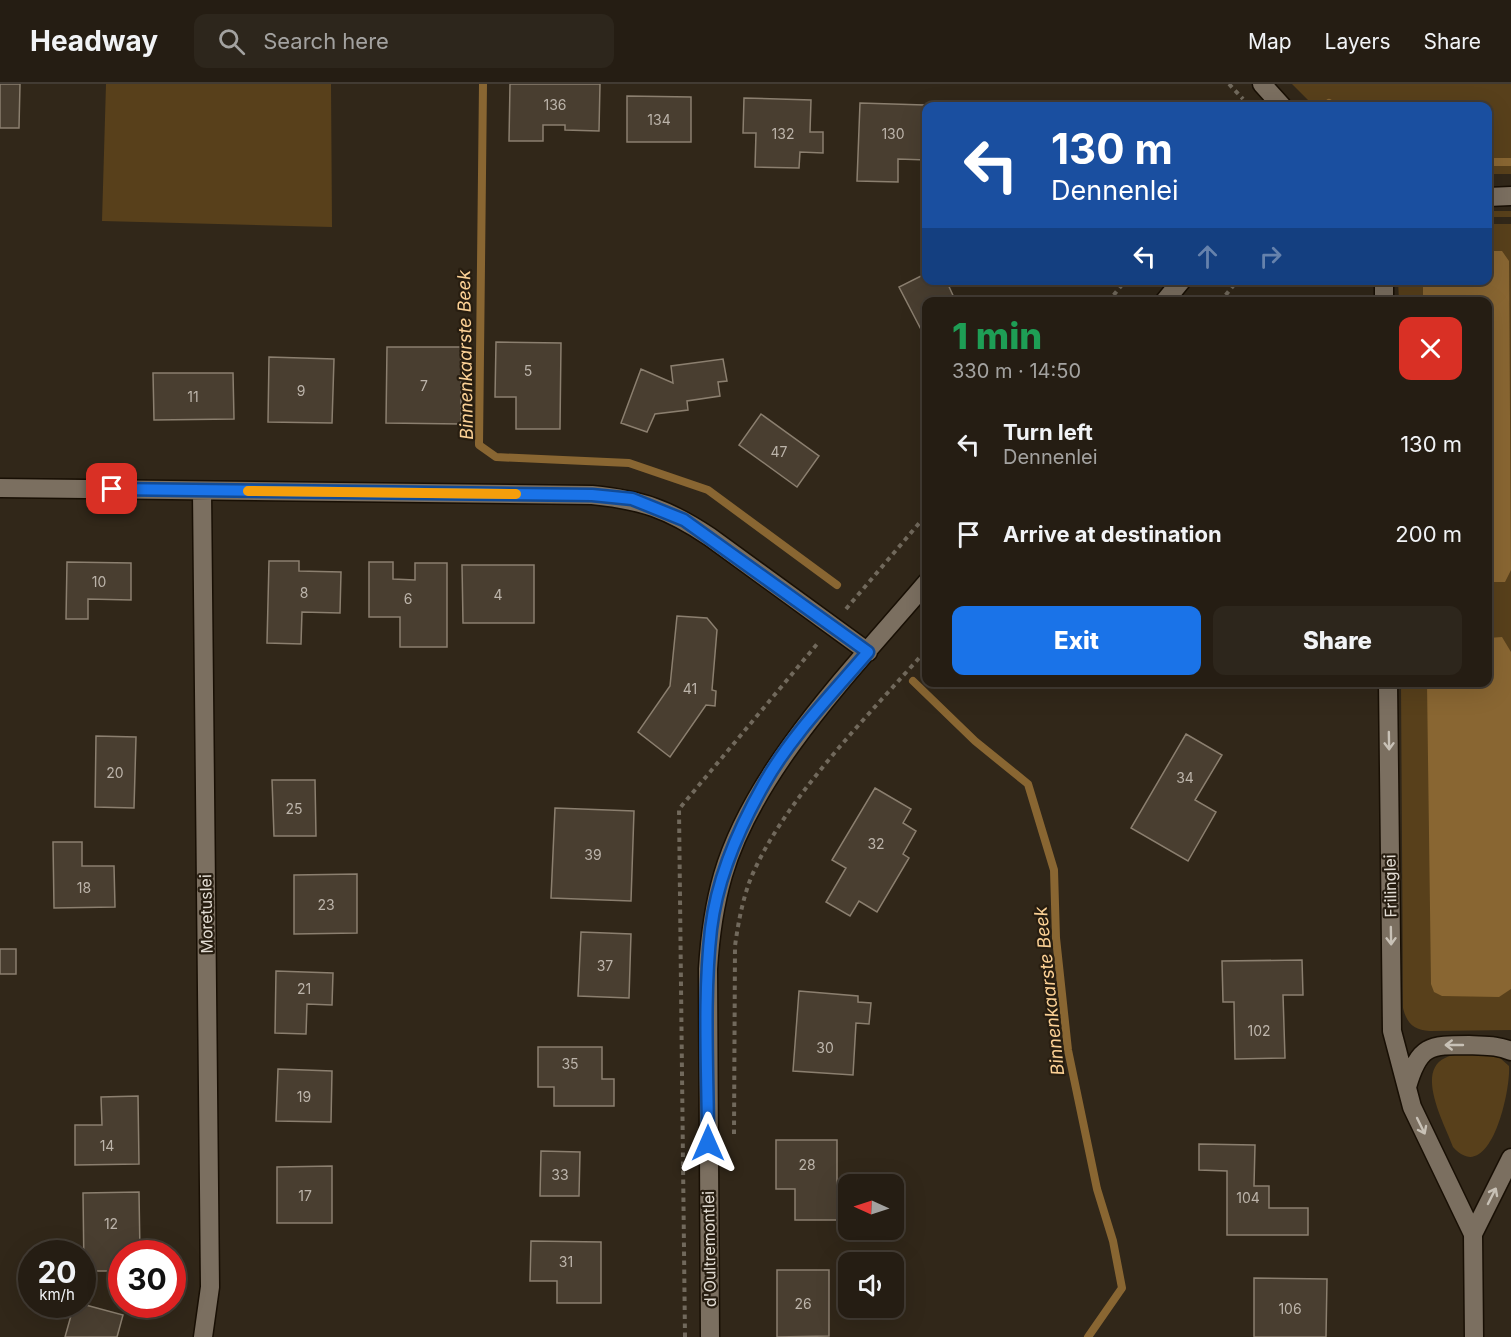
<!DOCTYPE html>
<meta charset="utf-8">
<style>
body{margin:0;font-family:Inter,sans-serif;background:#2d261c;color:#f1f3f6;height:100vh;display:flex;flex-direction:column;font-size:22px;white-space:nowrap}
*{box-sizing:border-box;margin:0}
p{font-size:20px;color:#a3a2a0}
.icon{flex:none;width:33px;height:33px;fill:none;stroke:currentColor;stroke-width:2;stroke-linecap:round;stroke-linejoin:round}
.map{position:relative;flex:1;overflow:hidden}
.panel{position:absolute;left:922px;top:213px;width:570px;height:390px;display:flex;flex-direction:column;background:#251d13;border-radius:12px;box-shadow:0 6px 24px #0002,0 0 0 2px #423b33}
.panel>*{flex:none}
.guide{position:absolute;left:922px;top:18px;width:570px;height:183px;border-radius:12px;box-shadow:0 6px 24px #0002,0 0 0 2px #423b33;background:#1a4fa0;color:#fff;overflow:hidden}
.needle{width:39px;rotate:273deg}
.fabs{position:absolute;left:838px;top:1090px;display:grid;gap:12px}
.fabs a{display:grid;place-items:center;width:66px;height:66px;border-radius:12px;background:#251d13;box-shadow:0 6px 24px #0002,0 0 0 2px #423b33;font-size:30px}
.speed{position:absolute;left:18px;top:1156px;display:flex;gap:12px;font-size:30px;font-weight:700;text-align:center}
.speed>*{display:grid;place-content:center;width:78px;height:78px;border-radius:50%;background:#251d13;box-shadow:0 6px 24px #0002,0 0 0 2px #423b33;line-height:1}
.speed small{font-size:15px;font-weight:400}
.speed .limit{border:9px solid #d22;background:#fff;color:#111}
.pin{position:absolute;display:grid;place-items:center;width:51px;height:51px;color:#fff;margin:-26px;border-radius:12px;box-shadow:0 3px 9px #0006}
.me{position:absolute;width:66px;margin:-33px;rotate:0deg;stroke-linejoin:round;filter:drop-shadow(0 0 4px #0008)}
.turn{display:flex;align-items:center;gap:21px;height:126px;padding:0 30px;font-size:27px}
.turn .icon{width:78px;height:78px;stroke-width:2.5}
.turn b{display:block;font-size:42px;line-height:51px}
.lanes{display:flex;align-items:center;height:57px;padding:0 30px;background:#0003;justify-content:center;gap:30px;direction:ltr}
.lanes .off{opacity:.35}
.round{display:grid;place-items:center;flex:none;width:63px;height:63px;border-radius:12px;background:#2d261c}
.head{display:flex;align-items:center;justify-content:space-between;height:102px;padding:0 30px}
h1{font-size:36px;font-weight:800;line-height:45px;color:#1e9e55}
.primary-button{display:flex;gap:12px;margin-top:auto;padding:12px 30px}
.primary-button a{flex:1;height:69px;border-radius:12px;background:#1a73e8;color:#fff;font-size:24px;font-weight:800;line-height:69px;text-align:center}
.primary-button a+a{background:#2d261c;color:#f1f3f6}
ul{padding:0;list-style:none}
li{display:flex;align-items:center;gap:18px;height:90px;padding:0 30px}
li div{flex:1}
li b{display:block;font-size:22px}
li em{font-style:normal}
header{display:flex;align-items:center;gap:36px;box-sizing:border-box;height:84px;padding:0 30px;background:#251d13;border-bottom:2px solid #423b33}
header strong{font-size:28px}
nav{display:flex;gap:33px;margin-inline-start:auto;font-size:21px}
.search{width:420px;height:54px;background:#2d261c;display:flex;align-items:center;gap:15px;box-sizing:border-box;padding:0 21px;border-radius:12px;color:#a3a2a0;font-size:22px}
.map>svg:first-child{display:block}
.green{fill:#58401b}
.water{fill:#896632}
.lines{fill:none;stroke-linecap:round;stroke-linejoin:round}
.stream{stroke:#896632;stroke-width:8}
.building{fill:#493e30;stroke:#8b7f6f;stroke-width:1.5}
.street-casing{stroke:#180f04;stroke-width:21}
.path{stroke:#71695c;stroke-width:4;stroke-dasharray:4.5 4.5;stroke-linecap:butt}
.street{stroke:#7b6f60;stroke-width:18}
.oneway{stroke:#c8c1b6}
.route-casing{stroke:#114b97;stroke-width:15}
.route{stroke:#1a73e8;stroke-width:10}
.slow{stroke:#f59e0b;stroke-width:10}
.labels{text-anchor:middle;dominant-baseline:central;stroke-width:4.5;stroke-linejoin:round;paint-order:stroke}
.number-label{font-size:14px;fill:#bcb4aa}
.street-label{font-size:16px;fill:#e2dcd3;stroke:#271d10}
.water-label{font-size:18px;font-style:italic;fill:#fcd195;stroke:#271d10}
</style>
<header>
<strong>Headway</strong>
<div class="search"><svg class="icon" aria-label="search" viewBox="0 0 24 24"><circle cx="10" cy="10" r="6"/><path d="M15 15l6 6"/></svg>Search here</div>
<nav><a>Map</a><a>Layers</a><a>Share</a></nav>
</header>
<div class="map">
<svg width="1511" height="1253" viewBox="0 0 1511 1253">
<rect width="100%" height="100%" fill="#312719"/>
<path class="green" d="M106,0H331L332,143L102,137Z
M1292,0H1511V90H1488V22H1314Z
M1488,127H1511V133H1488Z
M1488,140H1511V946L1430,947C1414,946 1407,940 1403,924L1401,599L1488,598V218L1399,217L1398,197L1488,196Z
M1487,970L1500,974L1509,982C1511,1006 1490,1104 1453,1063C1445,1041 1415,988 1445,974C1457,968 1475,971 1487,970Z"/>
<path class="water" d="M1488,167H1502L1509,177L1511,486L1505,498H1488V218L1423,217V197L1488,196Z
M1502,553L1511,568V905L1499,913L1442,912L1434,908L1431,900L1427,599L1488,598V554Z"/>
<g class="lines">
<path class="stream" d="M483,0L479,361L496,373L629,379L708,406L837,501
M1329,19L1333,22
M1488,78H1511
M913,597L975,657L1028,700L1054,786L1056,854L1068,966L1097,1105L1113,1157L1122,1204L1088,1253"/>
</g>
<path class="building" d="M0,0H20L19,44H0Z
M510,0H600L599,47L565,46V41H543V57H509Z
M627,12L691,13V58H627Z
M744,14L811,16L810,48H823V69L800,68L799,84L755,83L756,49H743Z
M860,19L957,22H927V76L898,75V98L857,97Z
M927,189V196H946L956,218H927V257L899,203Z
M496,258L561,259L560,345H516V313H495Z
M387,263H461V340L386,339Z
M269,273L334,275L332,339L268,338Z
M723,275L727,297L718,298L720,312L687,317L688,326L655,330L647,348L621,339L641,285L673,299L671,282Z
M153,289H233L234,335L154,336Z
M761,330L819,372L797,403L739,361Z
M269,477H299V487L341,488L340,529L302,528L301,560L267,559Z
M67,478L131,479V516L88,515V535H66Z
M369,478H393V495L415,496V479H447V563H400V533H369Z
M462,481H534V539H463Z
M677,532L707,534L717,546L712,606L716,607L715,622L706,621L670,673L638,648L670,602Z
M1186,650L1222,671L1195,716L1216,728L1188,777L1131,744Z
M96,652L136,653L134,724L95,723Z
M272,696H315L316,752H274Z
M875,704L911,725L903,739L916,747L903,770L909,774L877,828L859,817L850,832L826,818L846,784L832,776Z
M555,724L634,727L631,817L551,814Z
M53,758H82V782H114L115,823L54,824Z
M357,790V849L294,850V791Z
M581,848L631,850L629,914L578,912Z
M0,865H16V890H0Z
M1302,876L1303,911H1283L1285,974L1235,975L1234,918H1223L1222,877Z
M276,887L333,889L332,921L307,920L306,950L275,949Z
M799,907L858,912V918L871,919L869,940L856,939L853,991L793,987Z
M538,963H602V995H614V1022H554V1003H538Z
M278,985L332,987L331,1038L276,1037Z
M138,1012L139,1080L75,1081V1041H102L101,1013Z
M776,1056H837V1109H849V1136H795V1105H776Z
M1199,1060L1255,1061L1254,1102H1269V1124H1308V1151H1227V1087L1199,1086Z
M541,1067L580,1068L579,1112H540Z
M332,1082V1139H277V1083Z
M139,1108L140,1170H122V1187H84L83,1109Z
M531,1157L601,1158V1219H557V1197H530Z
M777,1186H829V1252L777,1253Z
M1254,1194L1327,1195L1326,1253H1254Z
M82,1220L123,1231L117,1253H65L74,1221Z"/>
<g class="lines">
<g class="street-casing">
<path id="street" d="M1262,0L1282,22
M1488,113L1511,112
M1384,196V218
M1164,218L1182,196
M0,404L592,411C642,416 668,425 710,453L868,568
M202,407L210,1203L203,1253
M1388,598L1392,947L1412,1023L1473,1150L1474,1253
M1407,1003C1419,961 1429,961 1469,961C1485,962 1497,961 1511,967
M1473,1150L1511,1074
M710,1253L708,885C710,852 714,822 723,791C754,684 856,582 927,498"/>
</g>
<path class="path" d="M1229,0L1243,15
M1108,218L1126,196
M1220,218L1238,196
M846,525L927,430
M734,1050L735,862C738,840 742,819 749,799C779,720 871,629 927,565
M685,1253L679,725L818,559"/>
<use href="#street" class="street"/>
</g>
<defs><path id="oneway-shaft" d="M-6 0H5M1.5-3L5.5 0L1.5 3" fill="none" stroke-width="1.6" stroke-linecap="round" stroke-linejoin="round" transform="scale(1.5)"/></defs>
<g class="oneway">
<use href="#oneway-shaft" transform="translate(1389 657) rotate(89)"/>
<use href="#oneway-shaft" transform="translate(1391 852) rotate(89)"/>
<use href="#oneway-shaft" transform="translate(1454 961) rotate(-180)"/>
<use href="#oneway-shaft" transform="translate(1421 1042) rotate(64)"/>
<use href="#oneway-shaft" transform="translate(1492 1112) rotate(-63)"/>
</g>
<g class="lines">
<g class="route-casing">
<path id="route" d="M112,405L592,411L632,415L684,436L868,568C832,610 791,652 764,700C739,744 717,795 711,845C703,915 708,989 708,1059"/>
</g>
<use href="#route" class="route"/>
<path class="slow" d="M248,407L516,410"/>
</g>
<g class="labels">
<g class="number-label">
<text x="555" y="20">136</text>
<text x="659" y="35">134</text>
<text x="783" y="49">132</text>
<text x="893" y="49">130</text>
<text x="528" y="286">5</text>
<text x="424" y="301">7</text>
<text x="301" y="306">9</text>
<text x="193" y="312">11</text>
<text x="779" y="367">47</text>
<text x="99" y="497">10</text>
<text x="304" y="508">8</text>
<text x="498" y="510">4</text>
<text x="408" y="514">6</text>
<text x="690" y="604">41</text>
<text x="115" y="688">20</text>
<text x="1185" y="693">34</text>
<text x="294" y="724">25</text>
<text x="876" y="759">32</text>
<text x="593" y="770">39</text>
<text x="84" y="803">18</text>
<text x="326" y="820">23</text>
<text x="605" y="881">37</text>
<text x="304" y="904">21</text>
<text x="1259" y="946">102</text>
<text x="825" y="963">30</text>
<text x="570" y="979">35</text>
<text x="304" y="1012">19</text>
<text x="107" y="1061">14</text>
<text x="807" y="1080">28</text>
<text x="560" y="1090">33</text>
<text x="305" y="1111">17</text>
<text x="1248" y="1113">104</text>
<text x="111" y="1139">12</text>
<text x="566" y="1177">31</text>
<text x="803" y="1219">26</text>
<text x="1290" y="1224">106</text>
</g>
<g class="street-label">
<text transform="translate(1390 802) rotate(-91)">Frilinglei</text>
<text transform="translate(206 830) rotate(-91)">Moretuslei</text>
<text transform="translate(709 1165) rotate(-91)">d'Oultremontlei</text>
</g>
<g class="water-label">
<text transform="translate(465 271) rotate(-91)">Binnenkaarste Beek</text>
<text transform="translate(1049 907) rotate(-96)">Binnenkaarste Beek</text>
</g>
</g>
</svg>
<div class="fabs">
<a><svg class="needle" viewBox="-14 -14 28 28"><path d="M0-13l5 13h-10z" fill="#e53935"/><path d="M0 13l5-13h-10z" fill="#a3a2a0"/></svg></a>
<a><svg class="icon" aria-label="sound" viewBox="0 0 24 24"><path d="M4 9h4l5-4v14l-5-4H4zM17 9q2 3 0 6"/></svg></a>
</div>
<div class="speed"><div>20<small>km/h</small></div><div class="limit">30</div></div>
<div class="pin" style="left:112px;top:405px;background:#d93025"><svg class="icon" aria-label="arrive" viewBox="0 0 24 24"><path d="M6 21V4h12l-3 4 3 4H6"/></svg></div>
<svg class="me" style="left:708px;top:1059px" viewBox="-20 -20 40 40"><path d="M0-17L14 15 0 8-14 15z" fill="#1a73e8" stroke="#fff" stroke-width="4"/></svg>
<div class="guide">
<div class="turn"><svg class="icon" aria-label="left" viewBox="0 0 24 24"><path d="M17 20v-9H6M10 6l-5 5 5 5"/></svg><div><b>130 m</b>Dennenlei</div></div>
<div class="lanes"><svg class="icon" aria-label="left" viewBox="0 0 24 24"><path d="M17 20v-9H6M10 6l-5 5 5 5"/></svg><svg class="icon off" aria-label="ahead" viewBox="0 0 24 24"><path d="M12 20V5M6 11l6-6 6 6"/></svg><svg class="icon off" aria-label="right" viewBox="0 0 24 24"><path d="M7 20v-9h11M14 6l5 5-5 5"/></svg></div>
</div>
<section class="panel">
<div class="head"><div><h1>1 min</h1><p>330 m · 14:50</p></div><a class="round" style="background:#d93025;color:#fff"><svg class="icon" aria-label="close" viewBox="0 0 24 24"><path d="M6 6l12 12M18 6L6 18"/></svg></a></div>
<ul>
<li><svg class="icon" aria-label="left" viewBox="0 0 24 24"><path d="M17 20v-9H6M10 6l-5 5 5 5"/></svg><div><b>Turn left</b><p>Dennenlei</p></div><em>130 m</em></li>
<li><svg class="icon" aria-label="arrive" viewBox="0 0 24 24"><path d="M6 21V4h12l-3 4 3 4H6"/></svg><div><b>Arrive at destination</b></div><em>200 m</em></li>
</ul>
<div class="primary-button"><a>Exit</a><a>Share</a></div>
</section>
</div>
